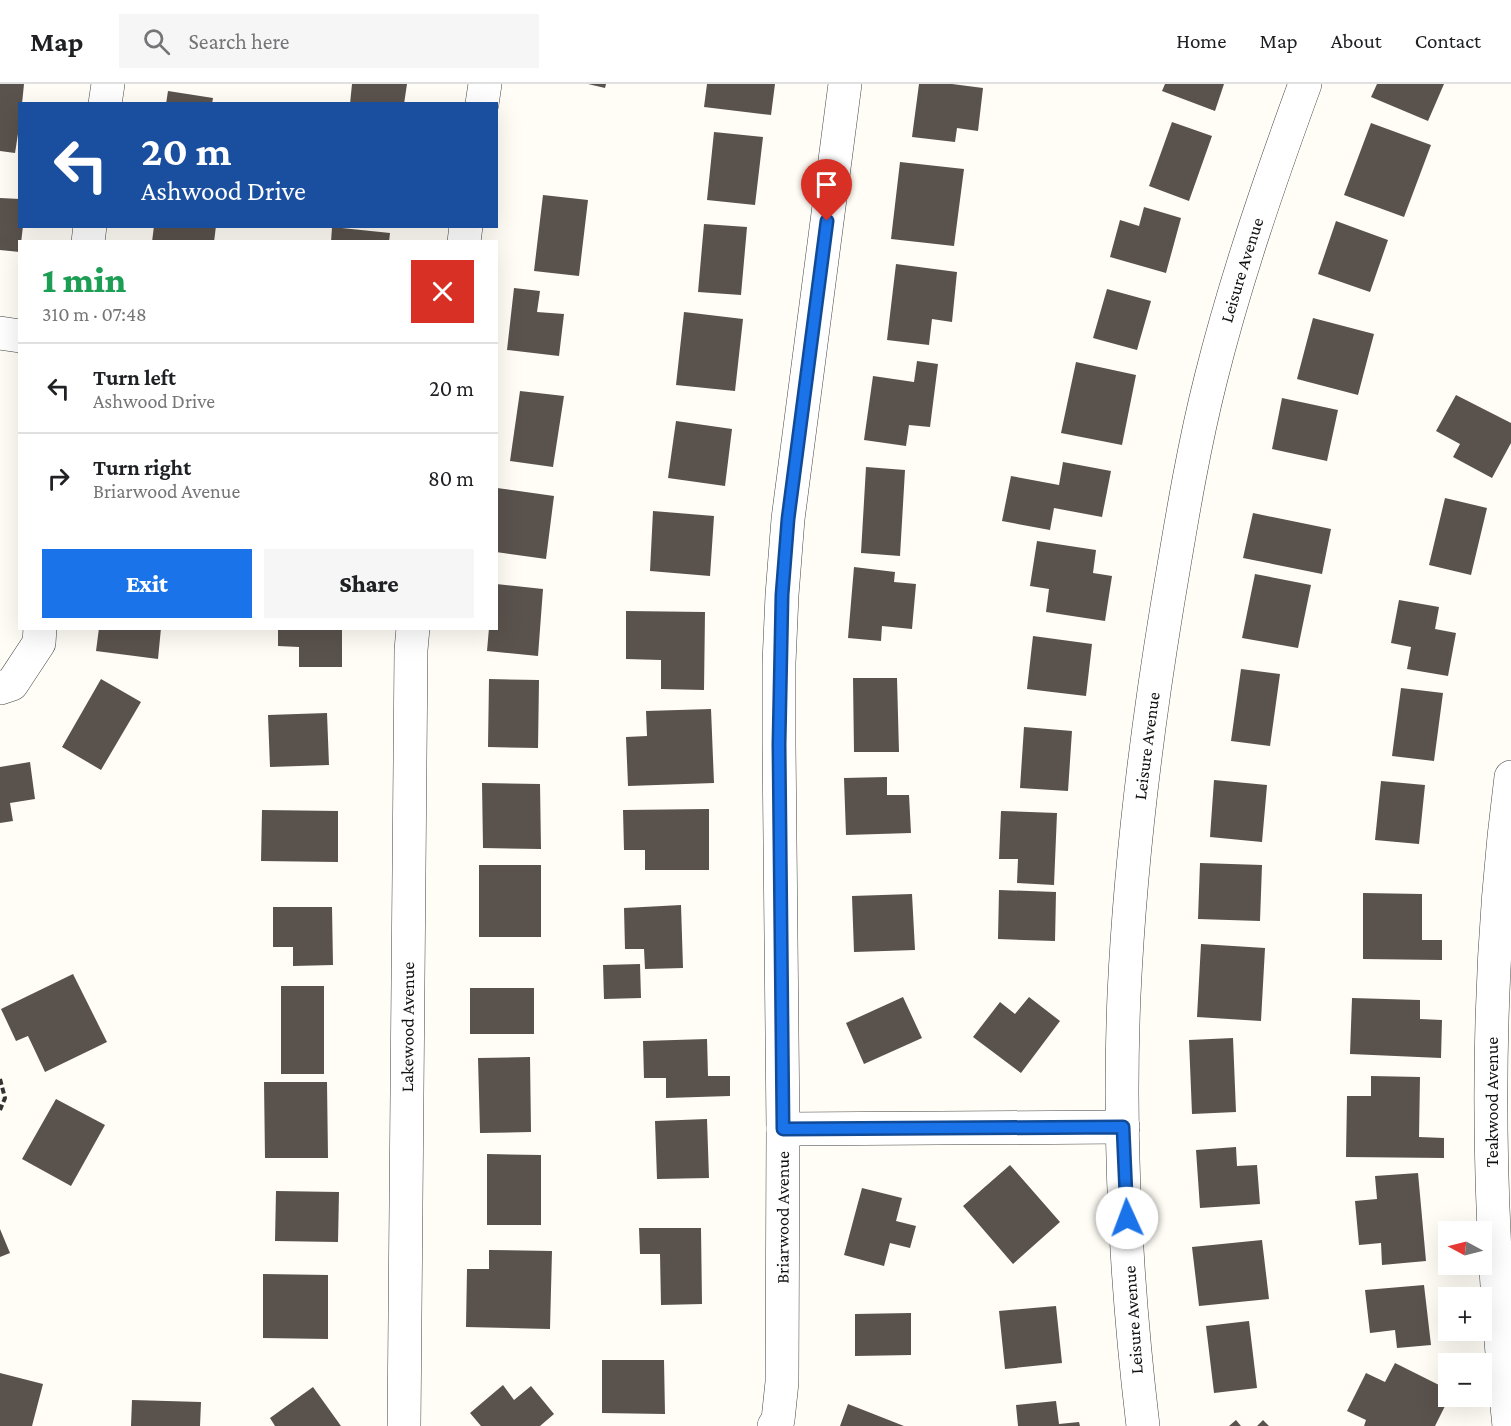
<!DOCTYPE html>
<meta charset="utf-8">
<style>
body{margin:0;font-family:"Crimson Pro",serif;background:#f6f6f6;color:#202124;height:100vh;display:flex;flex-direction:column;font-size:22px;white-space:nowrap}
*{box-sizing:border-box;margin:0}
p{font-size:20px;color:#757577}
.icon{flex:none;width:33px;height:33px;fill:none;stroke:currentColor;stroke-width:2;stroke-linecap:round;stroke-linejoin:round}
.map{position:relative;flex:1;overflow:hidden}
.side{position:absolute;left:18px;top:156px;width:480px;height:390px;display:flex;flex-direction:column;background:#fff;border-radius:0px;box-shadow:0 6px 24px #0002}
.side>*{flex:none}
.guide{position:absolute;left:18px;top:18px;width:480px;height:126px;border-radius:0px;box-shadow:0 6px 24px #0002;background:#1a4fa0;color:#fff;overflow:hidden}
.needle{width:39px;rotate:277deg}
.controls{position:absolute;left:1438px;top:1137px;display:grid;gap:12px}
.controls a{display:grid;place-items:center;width:54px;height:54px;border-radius:0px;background:#fff;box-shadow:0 6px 24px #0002;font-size:30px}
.pin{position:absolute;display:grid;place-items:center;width:51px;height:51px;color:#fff;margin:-62px -26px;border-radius:50% 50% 50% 0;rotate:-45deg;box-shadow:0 0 6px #0007}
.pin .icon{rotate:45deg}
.me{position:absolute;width:66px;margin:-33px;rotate:358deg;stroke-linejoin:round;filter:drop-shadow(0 0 4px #0008)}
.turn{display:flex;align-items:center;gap:21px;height:126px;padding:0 24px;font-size:27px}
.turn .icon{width:78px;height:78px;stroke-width:2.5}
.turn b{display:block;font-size:42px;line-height:51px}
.round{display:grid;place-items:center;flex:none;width:63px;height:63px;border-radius:0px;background:#f6f6f6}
.head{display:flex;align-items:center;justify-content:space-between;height:102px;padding:0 24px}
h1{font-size:36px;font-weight:800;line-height:45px;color:#1e9e55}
.primary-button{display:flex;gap:12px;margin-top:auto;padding:12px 24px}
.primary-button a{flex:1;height:69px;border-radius:0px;background:#1a73e8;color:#fff;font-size:24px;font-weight:800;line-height:69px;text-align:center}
.primary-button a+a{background:#f6f6f6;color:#202124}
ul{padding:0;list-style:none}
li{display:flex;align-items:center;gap:18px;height:90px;padding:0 24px;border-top:2px solid #e0e0e0}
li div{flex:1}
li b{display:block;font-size:22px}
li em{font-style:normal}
header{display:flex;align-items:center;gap:36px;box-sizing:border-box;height:84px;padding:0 30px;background:#fff;border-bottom:2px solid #e0e0e0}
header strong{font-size:28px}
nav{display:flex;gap:33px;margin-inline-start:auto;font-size:21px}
.search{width:420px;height:54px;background:#f6f6f6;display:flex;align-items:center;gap:15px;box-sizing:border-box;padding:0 21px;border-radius:0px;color:#757577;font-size:22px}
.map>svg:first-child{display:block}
.building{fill:#5a524d}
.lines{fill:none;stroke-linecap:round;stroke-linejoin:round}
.minor-casing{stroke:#444;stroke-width:34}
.path{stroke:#333;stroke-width:4;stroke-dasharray:6 3;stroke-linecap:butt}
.minor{stroke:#fff;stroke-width:33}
.route-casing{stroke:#114b97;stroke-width:15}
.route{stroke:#1a73e8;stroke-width:10}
.labels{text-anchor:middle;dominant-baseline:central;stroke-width:6;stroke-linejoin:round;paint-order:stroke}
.street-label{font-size:18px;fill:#111;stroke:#fff}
</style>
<header>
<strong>Map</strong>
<div class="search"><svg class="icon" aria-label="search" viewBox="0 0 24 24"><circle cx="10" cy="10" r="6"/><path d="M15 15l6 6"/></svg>Search here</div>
<nav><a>Home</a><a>Map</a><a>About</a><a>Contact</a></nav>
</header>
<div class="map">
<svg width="1511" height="1342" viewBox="0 0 1511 1342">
<rect width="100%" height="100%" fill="#fffdf5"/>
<path class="building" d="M0,0H24L22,20H20V37L15,69L0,67Z
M352,0H407L404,20H350Z
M588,0H606L605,4Z
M707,0H775L771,31L704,23Z
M919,0H952L983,4L978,47L957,44L955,58L912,53Z
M1165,0H1224L1215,27L1162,7Z
M1377,0H1444L1428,37L1371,13Z
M168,7L213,14L212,20H166Z
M1172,38L1212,52L1189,117L1149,102Z
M1371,39L1431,61L1404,133L1344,111Z
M714,48L763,53L755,121L707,116Z
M900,78L964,85L954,162L891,155Z
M543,111L588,116L579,192L534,187Z
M0,114L20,115V142H23L20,168L0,166Z
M1144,123L1181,134L1166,189L1110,173L1120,136L1139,142Z
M1336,137L1388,156L1370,208L1318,190Z
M704,140L747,143L741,211L698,208Z
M154,142H216L214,158H152Z
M332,143L390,149L389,158H331Z
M896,180L957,188L952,238L932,235L929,261L887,256Z
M514,204L540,207L537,228L564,230L559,272L507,266Z
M1107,205L1151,217L1137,266L1093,254Z
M684,228L743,235L735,307L676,301Z
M1313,234L1374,250L1358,311L1297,295Z
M917,277L938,280L930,343L909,341L906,362L864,356L873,292L914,298Z
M1076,278L1136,291L1122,361L1061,349Z
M520,307L564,312L553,383L510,377Z
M1456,311L1511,339V359L1492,394L1453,373L1460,360L1436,347Z
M1282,314L1338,326L1327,377L1272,365Z
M676,337L732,345L725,402L668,394Z
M1063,378L1111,387L1102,433L1054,424L1050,446L1002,437L1011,392L1059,401Z
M866,383L905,386L900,472L861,469Z
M497,404L554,412L546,475L496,468Z
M1445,414L1487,424L1471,491L1429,481Z
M653,427L714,432L710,492L650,487Z
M1253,429L1331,445L1322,490L1243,474Z
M1037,457L1096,466L1093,489L1112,492L1105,537L1046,528L1049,505L1030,502Z
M854,483L895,488L894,498L916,500L912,545L882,542L881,557L848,554Z
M1255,490L1311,501L1298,564L1242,554Z
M496,500L543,505L538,572L487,567L489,544H496Z
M1399,516L1439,523L1435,545L1456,549L1448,592L1407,585L1411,563L1391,559Z
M626,527L705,528L704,606L661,605V576L626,575Z
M99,544H161L158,575L96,567Z
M278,544H342V583H299V563L278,562Z
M1033,552L1092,560L1086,612L1027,605Z
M1241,585L1280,590L1270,662L1231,657Z
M853,594H897L899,668H854Z
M101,595L141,618L101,686L62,663Z
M489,595L539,596L538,664L488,663Z
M1401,604L1443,609L1434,677L1392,672Z
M711,625L714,699L628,702L626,653L647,652L646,627Z
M327,629L329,681L270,683L268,631Z
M1024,643L1072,647L1068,707L1020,704Z
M30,678L35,715L10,719L13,737L0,739V683Z
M887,693V711H909L911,749L846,751L844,694Z
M1214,696L1267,701L1262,758L1210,753Z
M1381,697L1425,701L1419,760L1375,756Z
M482,699L540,700L541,765L483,764Z
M709,725V786H645V766H624L623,726Z
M262,726L338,727V778L261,777Z
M1001,727L1057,729L1054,801L1017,799L1018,775H999Z
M1200,779L1262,781L1260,837L1198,835Z
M479,781H541V853H479Z
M999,806L1056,808L1055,857L998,855Z
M1363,809L1422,810V856H1442V876L1363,875Z
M912,810L915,866L854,868L852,812Z
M681,821L683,884L645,885L644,865H625L624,824Z
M273,823H332L333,881L293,882V863H273Z
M1201,860L1265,864L1261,937L1197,933Z
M640,880L641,914L604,915L603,881Z
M73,890L107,958L45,988L28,952L16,957L1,925Z
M281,902H324V990H281Z
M470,904H534V950H470Z
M903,913L922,954L864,980L846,939Z
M1029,913L1060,937L1021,989L973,953L1000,918L1015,930Z
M1352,914L1420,916V935L1442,936L1441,974L1350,970Z
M1233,954L1236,1028L1192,1030L1189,956Z
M707,955L708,992H730V1012L666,1014V994H644L643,957Z
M530,973L531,1048L480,1049L478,974Z
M1371,992L1420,993L1419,1053L1444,1054V1074L1346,1073L1347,1012H1371Z
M264,998H327L328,1074H265Z
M56,1015L105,1041L71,1102L22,1075Z
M707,1035L709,1094L657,1095L655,1037Z
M1236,1063L1237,1082L1257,1081L1260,1120L1200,1124L1196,1066Z
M487,1070L541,1071V1141H487Z
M1010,1081L1060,1138L1013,1180L963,1122Z
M1418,1089L1426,1177L1382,1181L1381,1159L1359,1161L1355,1117L1377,1115L1375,1092Z
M862,1104L902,1114L896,1137L916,1142L910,1164L890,1159L884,1182L844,1171Z
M276,1107L339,1108L338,1158L275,1157Z
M639,1144H701L702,1220L661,1221L660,1170H640Z
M0,1145L10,1169L0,1173Z
M1262,1156L1269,1215L1199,1222L1192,1163Z
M489,1166L552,1167L550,1245L466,1243L467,1185H489Z
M263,1190L328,1191V1255L263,1254Z
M1424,1201L1431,1261L1397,1264L1395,1246L1370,1249L1365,1206Z
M1056,1222L1062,1279L1005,1285L999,1227Z
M911,1229V1271L855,1272V1230Z
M1249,1237L1257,1304L1214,1309L1206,1242Z
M602,1276H664L665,1330L602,1329Z
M1395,1279L1449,1306V1314L1435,1342H1364L1366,1336L1347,1327L1366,1289L1385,1298Z
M0,1289L43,1300L32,1342H0Z
M503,1301L514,1316L531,1302L554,1330L540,1342H481L470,1329Z
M313,1303L341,1342H275L270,1334Z
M132,1316L201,1318L200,1342H131Z
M1056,1317L1059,1340L1079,1338L1080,1342H1018L1016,1321Z
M848,1320L904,1342H840Z
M1236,1336L1241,1342H1229Z
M1263,1336L1269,1342H1257Z"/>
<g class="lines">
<g class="minor-casing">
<g id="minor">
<path d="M105,20L108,0"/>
<path d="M482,20L485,0"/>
<path d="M88,158L90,142"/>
<path d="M464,158L466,142"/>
<path d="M0,249L20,252"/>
<path d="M0,604L12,600L39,559L40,544"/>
<path d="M783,1045L1123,1043"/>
<path id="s1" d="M404,1342L411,566L413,544"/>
<path id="s2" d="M774,1342L778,1336L782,1298L783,1045L779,660V579L782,511L788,435L845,0"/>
<path id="s3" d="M1143,1342C1126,1200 1118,1054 1124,911C1130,781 1146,651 1167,523C1180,446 1192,369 1211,294C1236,194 1270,96 1305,0"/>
<path d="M1509,1342C1486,1127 1483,908 1511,693"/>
</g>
</g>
<path class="path" d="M0,995L5,1014L0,1026"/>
<use href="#minor" class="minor"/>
</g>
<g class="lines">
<g class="route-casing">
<path id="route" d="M827,137L788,435L782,511L779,660L783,1045L1123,1043L1127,1134"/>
</g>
<use href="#route" class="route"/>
</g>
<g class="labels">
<g class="street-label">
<text stroke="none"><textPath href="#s3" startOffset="1168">Leisure Avenue</textPath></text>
<text stroke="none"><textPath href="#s3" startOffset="682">Leisure Avenue</textPath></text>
<text stroke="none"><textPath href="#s1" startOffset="399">Lakewood Avenue</textPath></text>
<text transform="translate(1492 1018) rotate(-90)">Teakwood Avenue</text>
<text stroke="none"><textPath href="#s2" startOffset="210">Briarwood Avenue</textPath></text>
<text transform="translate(1133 1236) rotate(-94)">Leisure Avenue</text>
</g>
</g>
</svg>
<div class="controls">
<a><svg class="needle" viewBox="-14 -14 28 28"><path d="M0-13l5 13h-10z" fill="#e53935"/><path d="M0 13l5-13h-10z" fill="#757577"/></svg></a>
<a>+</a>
<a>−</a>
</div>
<div class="pin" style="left:827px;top:137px;background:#d93025"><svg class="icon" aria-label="arrive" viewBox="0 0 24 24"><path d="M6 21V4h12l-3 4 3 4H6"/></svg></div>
<svg class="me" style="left:1127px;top:1134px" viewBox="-20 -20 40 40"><circle r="19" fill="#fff"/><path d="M0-13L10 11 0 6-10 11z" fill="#1a73e8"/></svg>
<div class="guide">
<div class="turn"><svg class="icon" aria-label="left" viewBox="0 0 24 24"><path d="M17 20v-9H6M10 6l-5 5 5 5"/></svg><div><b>20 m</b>Ashwood Drive</div></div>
</div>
<section class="side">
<div class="head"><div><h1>1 min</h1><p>310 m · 07:48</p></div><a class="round" style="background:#d93025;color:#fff"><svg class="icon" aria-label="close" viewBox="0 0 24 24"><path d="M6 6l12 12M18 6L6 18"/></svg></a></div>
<ul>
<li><svg class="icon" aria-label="left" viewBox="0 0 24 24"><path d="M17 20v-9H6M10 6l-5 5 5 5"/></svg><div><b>Turn left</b><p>Ashwood Drive</p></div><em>20 m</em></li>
<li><svg class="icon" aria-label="right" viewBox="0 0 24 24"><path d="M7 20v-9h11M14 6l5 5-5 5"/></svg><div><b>Turn right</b><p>Briarwood Avenue</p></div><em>80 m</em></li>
</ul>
<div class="primary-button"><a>Exit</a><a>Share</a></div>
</section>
</div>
